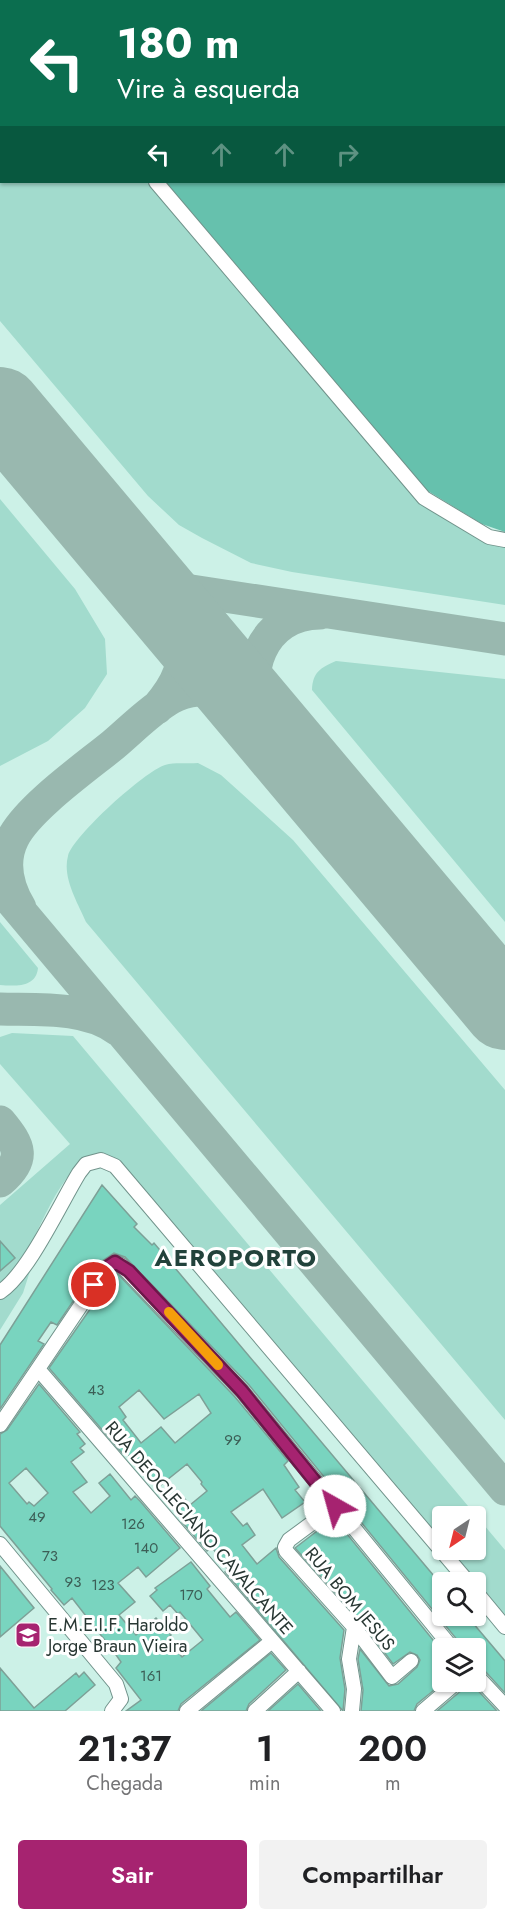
<!DOCTYPE html>
<html lang="pt">
<meta charset="utf-8">
<style>
body{margin:0;font-family:Jost,sans-serif;background:#f2f2f2;color:#202124;height:100vh;display:flex;flex-direction:column;font-size:22px;white-space:nowrap}
*{box-sizing:border-box;margin:0}
p{font-size:20px;color:#757577}
.icon{flex:none;width:33px;height:33px;fill:none;stroke:currentColor;stroke-width:2;stroke-linecap:round;stroke-linejoin:round}
.map{position:relative;height:1711px;overflow:hidden}
.drawer{display:flex;flex-direction:column;background:#fff;flex:1}
.drawer>*{flex:none}
.top-card{position:absolute;left:0px;top:0px;width:506px;height:183px;box-shadow:0 2px 4px #0004;background:#0b6e4f;color:#fff;overflow:hidden}
.needle{width:39px;rotate:215deg}
.controls{position:absolute;left:432px;top:1506px;display:grid;gap:12px}
.controls a{display:grid;place-items:center;width:54px;height:54px;border-radius:6px;background:#fff;box-shadow:0 2px 4px #0004;font-size:30px}
.pin{position:absolute;display:grid;place-items:center;width:51px;height:51px;color:#fff;margin:-26px;border:3px solid #fff;border-radius:50%;box-shadow:0 2px 6px #0007}
.me{position:absolute;width:66px;margin:-33px;rotate:322deg;stroke-linejoin:round;filter:drop-shadow(0 0 4px #0008)}
.turn{display:flex;align-items:center;gap:21px;height:126px;padding:0 18px;font-size:27px}
.turn .icon{width:78px;height:78px;stroke-width:2.5}
.turn b{display:block;font-size:42px;line-height:51px}
.lanes{display:flex;align-items:center;height:57px;padding:0 18px;background:#0003;justify-content:center;gap:30px;direction:ltr}
.lanes .off{opacity:.35}
.eta{display:flex;justify-content:space-evenly;align-items:center;height:102px;text-align:center}
.eta b{font-size:36px;font-weight:600;line-height:42px}
.button{display:flex;gap:12px;margin-top:auto;padding:12px 18px}
.button a{flex:1;height:69px;border-radius:6px;background:#a62370;color:#fff;font-size:24px;font-weight:600;line-height:69px;text-align:center}
.button a+a{background:#f2f2f2;color:#202124}
.map>svg:first-child{display:block}
.green{fill:#a2dbcd}
.forest{fill:#66c1ad}
.lines{fill:none;stroke-linecap:round;stroke-linejoin:round}
.taxiway{stroke:#99b8af;stroke-width:33}
.runway{stroke:#99b8af;stroke-width:82}
.building{fill:#79d4bf;stroke:#7da097;stroke-width:1.5;fill-rule:evenodd}
.minor-casing{stroke:#71938b;stroke-width:16}
.minor{stroke:#fff;stroke-width:14}
.route-casing{stroke:#6c1749;stroke-width:15}
.route{stroke:#a62370;stroke-width:10}
.slow{stroke:#f59e0b;stroke-width:10}
.labels{text-anchor:middle;dominant-baseline:central;stroke-width:6;stroke-linejoin:round;paint-order:stroke}
.number-label{font-size:15px;fill:#3c5e56}
.street-label{font-size:18px;fill:#283733;stroke:#fff}
.poi-label{font-size:18px;fill:#283733;stroke:#fff;text-anchor:start}
.district-label{font-size:24px;font-weight:bold;letter-spacing:1.5px;fill:#22423b;stroke:#fff}
</style>
<div class="map">
<svg width="505" height="1711" viewBox="0 0 505 1711">
<rect width="100%" height="100%" fill="#ccf1e7"/>
<path class="green" d="M0,3L2,182H149L403,484L422,501L505,546V605L292,572L251,563L202,538L179,525L148,496L0,321Z
M0,499L75,589L105,639L107,674L85,708L48,741L0,766Z
M336,661L505,679V922L312,690C313,672 320,668 336,661Z
M198,763L221,775L293,840L505,1090V1420L86,922C78,903 62,878 68,856C73,836 145,771 165,765C175,762 187,764 198,763Z
M0,922L38,968C36,988 15,986 0,985Z
M12,1033L73,1036L505,1550V1620L446,1550H476V1516H442V1546L102,1155C64,1154 38,1237 20,1265C15,1272 6,1278 0,1285V1271L15,1258L0,1241V1205L70,1144L0,1064V1037Z
M30,1271L23,1293L0,1330V1299Z"/>
<path class="forest" d="M11,0H505V532L482,524L423,488L164,182H504V2Z"/>
<g class="lines">
<path class="taxiway" d="M134,568L148,578L172,588L505,639
M139,574C176,622 206,652 157,708
M266,722C238,676 262,613 320,613
M0,887L505,1489
M20,908C7,886 1,862 13,838C28,808 86,767 113,745C132,729 150,710 171,698C178,694 188,691 197,690C229,687 250,708 270,729
M0,1009C38,1010 85,1006 117,1029
M0,1122C20,1146 26,1159 0,1181"/>
<path class="runway" d="M0,408L505,1009"/>
</g>
<path class="building" d="M102,1185L137,1224L134,1227L152,1245L154,1243L434,1576L442,1587V1616H467L505,1661V1693L483,1669L476,1666V1648H461L459,1642L249,1385L125,1257L114,1253L99,1263L57,1325L51,1322L38,1341L44,1344L0,1409V1345Z
M0,1241L15,1258L0,1271Z
M116,1272L235,1397L288,1461L284,1465L299,1487L295,1490L305,1502L282,1518L263,1489L231,1512L243,1526L247,1523L255,1535L242,1545L257,1564L276,1548L279,1557L344,1630L340,1658L345,1689L343,1711L225,1572L228,1570L212,1547L207,1551L182,1522L185,1520L174,1507L184,1498L190,1505L207,1491L201,1484L202,1482L187,1464L157,1488L125,1451L122,1453L49,1368ZM139,1390L164,1419L199,1394L211,1413L175,1443L161,1427L141,1443L123,1420L126,1417L119,1407Z
M39,1384L80,1432L77,1434L85,1444L80,1448L84,1452L71,1462L87,1482L73,1492L91,1513L110,1496L99,1483L110,1474L131,1500L135,1496L140,1501L180,1548L146,1577L138,1567L118,1583L135,1602L119,1615L136,1635L156,1618L171,1635L167,1639L182,1657L203,1640L180,1612L178,1614L170,1605L163,1611L150,1596L157,1590L155,1588L191,1562L210,1586L207,1589L230,1617L236,1612L260,1640L181,1704L178,1711H126L141,1700L116,1668L121,1662L114,1652L72,1598L64,1605L51,1590L52,1589L0,1526V1434L7,1430ZM26,1468L48,1493L34,1506L29,1502L27,1504L9,1483Z
M334,1518L442,1651L444,1682L417,1704L414,1711H361L363,1690L358,1659L360,1649L389,1686L398,1684L417,1667L420,1660L417,1655L410,1652L393,1664L361,1621L295,1548Z
M0,1566L34,1608L0,1637Z
M271,1653L286,1670L249,1704L246,1711H201Z
M0,1668L34,1708L76,1673L79,1677L84,1672L95,1685L65,1711H0Z
M466,1682H470L497,1711H437L463,1689Z
M298,1684L321,1711H268Z"/>
<g class="lines">
<g class="minor-casing">
<path id="minor" d="M3,0L5,2
M156,182L424,498L489,537L505,540
M0,1292C28,1274 60,1204 79,1173L86,1164L101,1160L115,1166L468,1582
M38,1369L333,1711
M0,1425L106,1268L115,1262L121,1265L242,1391L452,1648
M335,1506L289,1540L285,1547L286,1551L354,1627L392,1677L411,1661
M0,1544L116,1684L121,1699L112,1711
M476,1592L505,1627
M476,1675L505,1706
M187,1711L272,1641
M255,1711L299,1671
M352,1711L354,1689L349,1659L354,1627
M423,1711L457,1682"/>
</g>
<use href="#minor" class="minor"/>
</g>
<g class="lines">
<g class="route-casing">
<path id="route" d="M94,1285L106,1268L115,1262L129,1271L242,1391L335,1506"/>
</g>
<use href="#route" class="route"/>
<path class="slow" d="M169,1312L218,1365"/>
</g>
<defs>
<g id="school-square" transform="scale(1.35)"><rect x="-9" y="-9" width="18" height="18" rx="4" fill="#a62370" stroke="#fff"/><path d="M0-5L7-2L0 1L-7-2ZM-4 1L0 2.5L4 1V4Q0 6-4 4Z" fill="#fff"/></g>
</defs>
<g fill-rule="evenodd">
<use href="#school-square" x="28" y="1635"/>
</g>
<g class="labels">
<g class="number-label">
<text x="96" y="1390">43</text>
<text x="233" y="1440">99</text>
<text x="37" y="1517">49</text>
<text x="133" y="1524">126</text>
<text x="146" y="1548">140</text>
<text x="50" y="1556">73</text>
<text x="73" y="1582">93</text>
<text x="103" y="1585">123</text>
<text x="191" y="1595">170</text>
<text x="151" y="1676">161</text>
</g>
<g class="street-label">
<text transform="translate(199 1528) rotate(49)">RUA DEOCLECIANO CAVALCANTE</text>
<text transform="translate(350 1599) rotate(50)">RUA BOM JESUS</text>
</g>
<g class="poi-label">
<text x="48" y="1625">E.M.E.I.F. Haroldo<tspan x="48" dy="21">Jorge Braun Vieira</tspan></text>
</g>
<g class="district-label">
<text x="236" y="1257">AEROPORTO</text>
</g>
</g>
</svg>
<div class="controls">
<a><svg class="needle" viewBox="-14 -14 28 28"><path d="M0-13l5 13h-10z" fill="#e53935"/><path d="M0 13l5-13h-10z" fill="#757577"/></svg></a>
<a><svg class="icon" aria-label="search" viewBox="0 0 24 24"><circle cx="10" cy="10" r="6"/><path d="M15 15l6 6"/></svg></a>
<a><svg class="icon" aria-label="layers" viewBox="0 0 24 24"><path d="M12 4l9 5-9 5-9-5zM3 14l9 5 9-5"/></svg></a>
</div>
<div class="pin" style="left:94px;top:1285px;background:#d93025"><svg class="icon" aria-label="arrive" viewBox="0 0 24 24"><path d="M6 21V4h12l-3 4 3 4H6"/></svg></div>
<svg class="me" style="left:335px;top:1506px" viewBox="-20 -20 40 40"><circle r="19" fill="#fff"/><path d="M0-13L10 11 0 6-10 11z" fill="#a62370"/></svg>
<div class="top-card">
<div class="turn"><svg class="icon" aria-label="left" viewBox="0 0 24 24"><path d="M17 20v-9H6M10 6l-5 5 5 5"/></svg><div><b>180 m</b>Vire à esquerda</div></div>
<div class="lanes"><svg class="icon" aria-label="left" viewBox="0 0 24 24"><path d="M17 20v-9H6M10 6l-5 5 5 5"/></svg><svg class="icon off" aria-label="ahead" viewBox="0 0 24 24"><path d="M12 20V5M6 11l6-6 6 6"/></svg><svg class="icon off" aria-label="ahead" viewBox="0 0 24 24"><path d="M12 20V5M6 11l6-6 6 6"/></svg><svg class="icon off" aria-label="right" viewBox="0 0 24 24"><path d="M7 20v-9h11M14 6l5 5-5 5"/></svg></div>
</div>
</div>
<section class="drawer">
<div class="eta">
<div><b>21:37</b><p>Chegada</p></div>
<div><b>1</b><p>min</p></div>
<div><b>200</b><p>m</p></div>
</div>
<div class="button"><a>Sair</a><a>Compartilhar</a></div>
</section>
